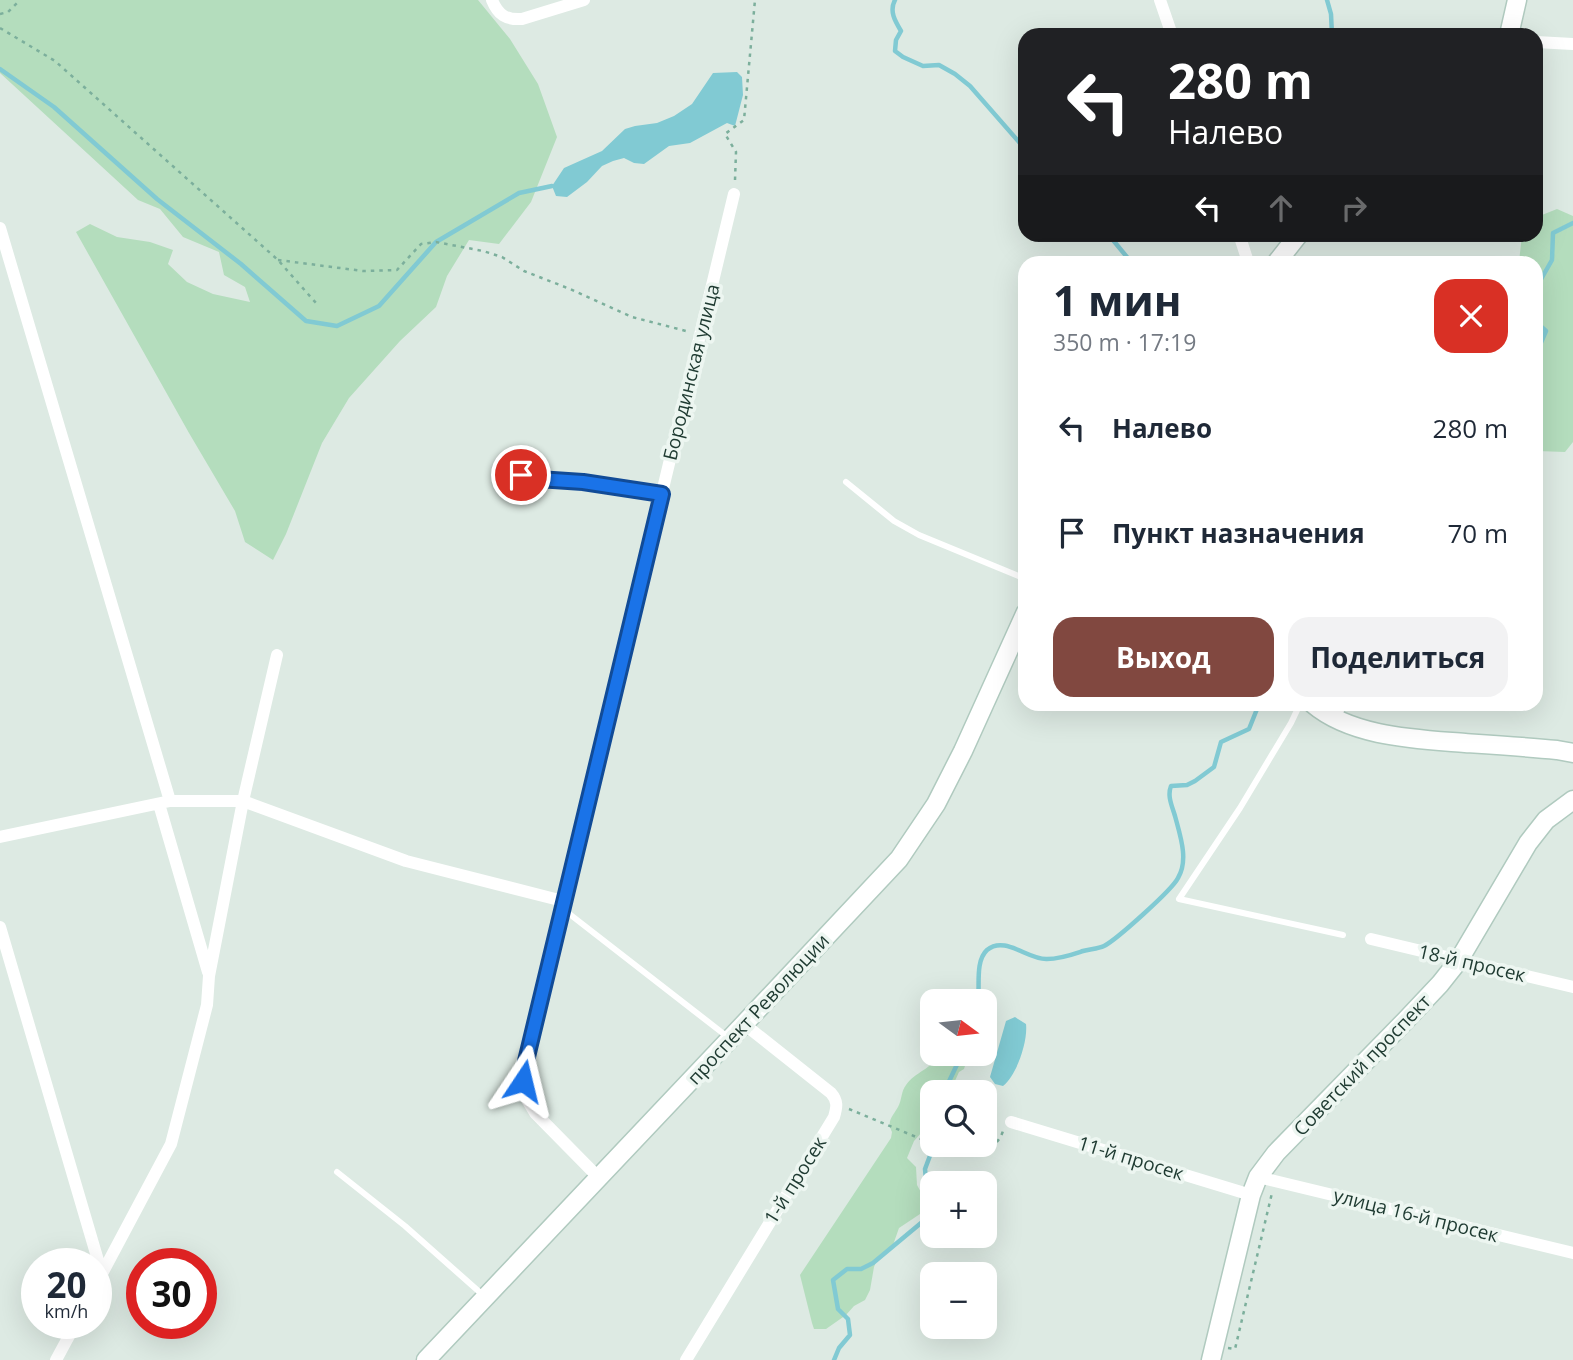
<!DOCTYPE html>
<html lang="ru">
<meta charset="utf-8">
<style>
body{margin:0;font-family:"Open Sans",sans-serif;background:#f2f2f3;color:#1f2937;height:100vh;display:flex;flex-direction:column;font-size:26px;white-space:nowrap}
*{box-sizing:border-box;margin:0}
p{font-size:23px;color:#747a83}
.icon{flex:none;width:38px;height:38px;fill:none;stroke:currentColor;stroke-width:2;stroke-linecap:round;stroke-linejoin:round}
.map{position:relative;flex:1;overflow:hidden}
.side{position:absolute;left:1018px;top:256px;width:525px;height:455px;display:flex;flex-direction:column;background:#fff;border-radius:21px;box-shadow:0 7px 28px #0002}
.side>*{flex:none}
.top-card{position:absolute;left:1018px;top:28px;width:525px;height:214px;border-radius:21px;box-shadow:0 7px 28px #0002;background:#202124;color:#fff;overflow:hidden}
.needle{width:46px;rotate:105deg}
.buttons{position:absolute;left:920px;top:989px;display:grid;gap:14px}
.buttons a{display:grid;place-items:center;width:77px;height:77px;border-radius:14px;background:#fff;box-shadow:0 7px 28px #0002;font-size:35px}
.speed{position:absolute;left:21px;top:1248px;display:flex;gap:14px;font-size:35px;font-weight:700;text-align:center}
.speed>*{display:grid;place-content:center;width:91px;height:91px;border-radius:50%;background:#fff;box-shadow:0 7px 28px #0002;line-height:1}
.speed small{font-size:18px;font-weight:400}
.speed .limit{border:10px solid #d22;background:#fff;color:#111}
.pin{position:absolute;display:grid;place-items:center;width:60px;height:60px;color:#fff;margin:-30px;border:4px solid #fff;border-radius:50%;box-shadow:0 2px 7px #0007}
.me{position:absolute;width:77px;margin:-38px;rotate:10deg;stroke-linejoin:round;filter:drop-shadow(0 0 5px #0008)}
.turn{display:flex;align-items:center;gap:24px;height:147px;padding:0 35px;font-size:32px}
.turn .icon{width:91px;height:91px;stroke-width:2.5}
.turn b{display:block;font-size:49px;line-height:60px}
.lanes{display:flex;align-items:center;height:66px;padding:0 35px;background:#0003;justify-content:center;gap:35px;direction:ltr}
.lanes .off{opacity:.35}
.round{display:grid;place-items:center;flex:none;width:74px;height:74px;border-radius:21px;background:#f2f2f3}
.summary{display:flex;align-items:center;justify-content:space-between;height:119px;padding:0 35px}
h1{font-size:42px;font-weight:700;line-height:52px}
.action{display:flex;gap:14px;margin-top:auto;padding:14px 35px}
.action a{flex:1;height:80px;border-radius:21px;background:#814840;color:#fff;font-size:28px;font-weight:700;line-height:80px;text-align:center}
.action a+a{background:#f2f2f3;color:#1f2937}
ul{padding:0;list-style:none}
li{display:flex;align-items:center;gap:21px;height:105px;padding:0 35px}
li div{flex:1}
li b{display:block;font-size:26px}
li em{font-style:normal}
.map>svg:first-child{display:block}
.green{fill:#b4ddbd}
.water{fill:#81cad3}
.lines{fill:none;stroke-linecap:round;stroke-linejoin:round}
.stream{stroke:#81cad3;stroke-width:4.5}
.secondary-casing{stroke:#b0cabf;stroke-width:21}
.path{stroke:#7caf9c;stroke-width:2.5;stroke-dasharray:3.5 5;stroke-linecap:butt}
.lane{stroke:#fff;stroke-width:6}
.street{stroke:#fff;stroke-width:12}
.secondary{stroke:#fff;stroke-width:18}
.route-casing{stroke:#114b97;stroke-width:18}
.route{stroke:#1a73e8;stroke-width:12}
.labels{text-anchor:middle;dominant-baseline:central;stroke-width:7;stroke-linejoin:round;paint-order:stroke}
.street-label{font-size:19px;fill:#1e3a31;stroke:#edf6f1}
</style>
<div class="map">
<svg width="1573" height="1360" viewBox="0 0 1573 1360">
<rect width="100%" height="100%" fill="#ddeae3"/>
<path class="green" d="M0,0H478L510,39L538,84L557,137L531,202L499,244L469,240L447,276L436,307L400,341L349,398L322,443L286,534L273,560L245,542L235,511L189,433L76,232L90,224L117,237L150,242L173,250L168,264L187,282L213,294L250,302L245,287L224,275L219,252L183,237L160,209L138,200L0,73Z
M1557,209L1573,216V442L1565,452L1537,451L1536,262H1519L1522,235L1536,234L1537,217Z
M939,1054H967L968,1056L964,1069L959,1072L950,1092H933V1112L926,1120L922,1132L914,1141L907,1158L916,1167L917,1185L923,1196L922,1208L920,1214L899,1228L893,1245L876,1262L874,1267L870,1290L865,1300L854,1306L846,1315L826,1329H814L812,1323L800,1275L891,1138L892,1132C886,1121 893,1116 898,1107C902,1100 901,1091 906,1085C915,1072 932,1069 939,1054Z"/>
<path class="water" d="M737,72L742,77L743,95L735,126L727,123L690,143L669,146L644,164L634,163L624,158L613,161L602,166L587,182L567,197L556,196L552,186L564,168L602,151L625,129L635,126L657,123L674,116L692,104L713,73Z
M1015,1017L1026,1024C1028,1041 1017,1075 1003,1086L995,1084L990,1077L1006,1021Z"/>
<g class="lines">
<path class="stream" d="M895,0C889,11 895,21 901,31L896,40L895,51L903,57L923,66L939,65L955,74L970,86L1026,150
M1327,0L1331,14L1332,35
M0,69L54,107L157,199L241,264L306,321L337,326L379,306L436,242L519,193L552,186
M1108,234L1131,262
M1536,288L1552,260L1553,233L1573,223
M1536,322L1546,331L1536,354
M978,1001C980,986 975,961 987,950C1005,935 1028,960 1047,959C1060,959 1071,955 1083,951C1090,949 1098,949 1104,946C1116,940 1172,890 1178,878C1189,860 1180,835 1175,816C1172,806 1167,796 1171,786L1187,785L1195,781L1214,767L1221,742L1249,729L1259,704
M944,1092L962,1054
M933,1126L931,1153L925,1169L926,1180L931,1183H938
M834,1360L839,1348L850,1335L848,1319L838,1309L833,1280L847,1269H861L873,1263L933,1213"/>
<g class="secondary-casing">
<path id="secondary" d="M1509,35L1517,0
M1277,262L1299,234
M1313,704C1352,737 1416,739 1465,743C1495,745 1526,747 1557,750L1573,753
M426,1360L744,1024L899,859L936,804L963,751L1026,612
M1211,1360L1251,1195L1258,1177L1276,1153L1405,1021L1440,984L1459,960L1528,843L1546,820L1573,800"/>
</g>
<path class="path" d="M0,14L8,12L20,0
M0,28L55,61L278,260L316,303
M735,180L736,152L725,134L744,120L755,0
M278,260L363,271L397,270L421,244L436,242L483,251L502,257L524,271L570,289L632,317L686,331
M849,1109L933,1144
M935,1144C943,1148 953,1154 962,1155C979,1158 998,1147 1003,1131
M1228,1348L1235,1349L1272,1193"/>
<path class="lane" d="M521,475L538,479L584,482L662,493
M846,482L894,521L919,535L1026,579
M1300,704L1291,723L1240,808L1179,899L1343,935
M1338,717L1344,704
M563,909L729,1038
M337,1172L405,1226L484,1296"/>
<path class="street" d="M492,0C498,15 506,20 522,19L584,0
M1160,0L1172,35
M1536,42L1573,44
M0,228L170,801
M1239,234L1248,262
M159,804L208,972
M0,837L170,801H243L406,861L563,901
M0,927L102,1274
M1371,939L1573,987
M1011,1122L1251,1195
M1258,1177L1573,1253
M599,1178L535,1113L526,1098L523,1081L525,1061L734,194
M96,1285L171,1144L207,1005L209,976L243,801L277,655
M56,1360L76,1323
M686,1360L834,1117C837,1107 838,1101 831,1093L744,1024"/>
<use href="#secondary" class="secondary"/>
</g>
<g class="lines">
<g class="route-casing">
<path id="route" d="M521,475L538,479L583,482L662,494L526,1061L523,1081"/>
</g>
<use href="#route" class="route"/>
</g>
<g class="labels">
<g class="street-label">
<text transform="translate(691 372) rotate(-76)">Бородинская улица</text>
<text transform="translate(1472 963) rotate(13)">18-й просек</text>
<text transform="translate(758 1009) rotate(-47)">проспект Революции</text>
<text transform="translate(1362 1065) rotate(-46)">Советский проспект</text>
<text transform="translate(1131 1158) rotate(17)">11-й просек</text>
<text transform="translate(795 1180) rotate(-58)">1-й просек</text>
<text transform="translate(1416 1215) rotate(14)">улица 16-й просек</text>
</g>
</g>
</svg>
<div class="buttons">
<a><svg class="needle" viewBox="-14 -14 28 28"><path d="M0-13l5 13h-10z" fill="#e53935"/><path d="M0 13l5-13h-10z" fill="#747a83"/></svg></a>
<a><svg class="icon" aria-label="search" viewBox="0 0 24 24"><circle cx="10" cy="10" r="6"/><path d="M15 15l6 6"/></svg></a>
<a>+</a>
<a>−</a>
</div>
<div class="speed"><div>20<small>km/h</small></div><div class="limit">30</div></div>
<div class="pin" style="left:521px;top:475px;background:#d93025"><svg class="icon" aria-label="arrive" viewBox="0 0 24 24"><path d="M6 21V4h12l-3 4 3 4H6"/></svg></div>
<svg class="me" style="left:523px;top:1081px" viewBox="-20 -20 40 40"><path d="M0-17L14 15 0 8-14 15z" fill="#1a73e8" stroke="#fff" stroke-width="4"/></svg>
<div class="top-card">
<div class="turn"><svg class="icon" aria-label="left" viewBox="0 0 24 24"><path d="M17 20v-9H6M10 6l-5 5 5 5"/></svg><div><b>280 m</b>Налево</div></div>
<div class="lanes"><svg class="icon" aria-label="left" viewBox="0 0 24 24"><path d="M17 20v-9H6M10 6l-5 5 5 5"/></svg><svg class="icon off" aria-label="ahead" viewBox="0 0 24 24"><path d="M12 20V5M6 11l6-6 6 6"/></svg><svg class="icon off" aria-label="right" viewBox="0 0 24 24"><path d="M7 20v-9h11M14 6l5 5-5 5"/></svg></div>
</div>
<section class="side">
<div class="summary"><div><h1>1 мин</h1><p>350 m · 17:19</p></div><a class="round" style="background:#d93025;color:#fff"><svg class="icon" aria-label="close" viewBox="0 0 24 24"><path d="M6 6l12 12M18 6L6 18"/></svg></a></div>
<ul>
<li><svg class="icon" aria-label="left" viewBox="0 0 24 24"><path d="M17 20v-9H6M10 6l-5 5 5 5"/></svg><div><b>Налево</b></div><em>280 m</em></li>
<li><svg class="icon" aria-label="arrive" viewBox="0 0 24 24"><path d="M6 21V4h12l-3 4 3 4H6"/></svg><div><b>Пункт назначения</b></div><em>70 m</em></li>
</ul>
<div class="action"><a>Выход</a><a>Поделиться</a></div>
</section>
</div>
